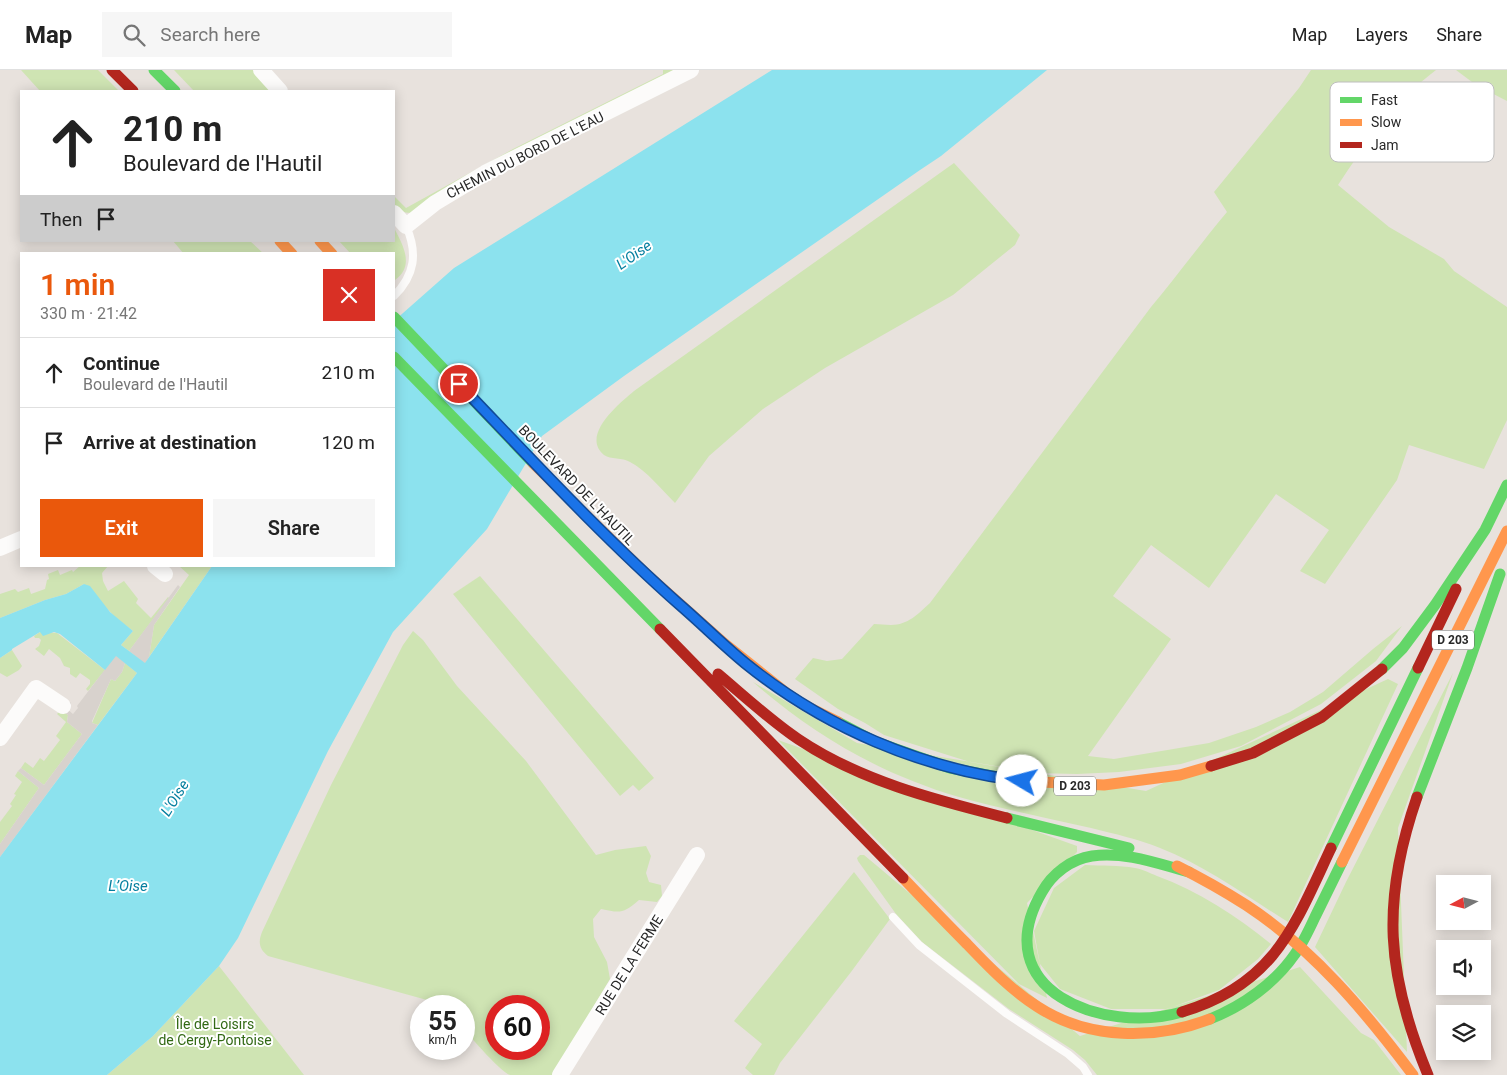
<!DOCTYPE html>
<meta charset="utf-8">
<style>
body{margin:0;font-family:Roboto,sans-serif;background:#f6f6f6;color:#222;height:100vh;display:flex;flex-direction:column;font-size:19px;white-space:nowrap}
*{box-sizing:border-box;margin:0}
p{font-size:16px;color:#767676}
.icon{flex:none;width:28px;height:28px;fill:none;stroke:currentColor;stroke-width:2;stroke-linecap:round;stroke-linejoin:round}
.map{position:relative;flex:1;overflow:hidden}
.sheet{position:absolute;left:20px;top:182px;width:375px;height:315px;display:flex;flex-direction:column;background:#fff;border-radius:0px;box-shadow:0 2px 12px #0003}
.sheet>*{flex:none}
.hud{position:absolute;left:20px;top:20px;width:375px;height:152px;border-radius:0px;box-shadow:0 2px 12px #0003;background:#fff;color:#222;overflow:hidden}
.needle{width:32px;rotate:263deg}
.buttons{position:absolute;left:1436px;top:805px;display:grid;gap:10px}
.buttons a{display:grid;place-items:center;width:55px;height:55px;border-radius:0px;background:#fff;box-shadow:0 2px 12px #0003;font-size:25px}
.speed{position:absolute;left:410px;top:925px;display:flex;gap:10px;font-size:25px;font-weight:700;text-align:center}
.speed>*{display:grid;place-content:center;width:65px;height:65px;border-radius:50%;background:#fff;box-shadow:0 2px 12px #0003;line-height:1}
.speed small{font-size:12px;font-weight:400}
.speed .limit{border:8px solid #d22;background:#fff;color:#111}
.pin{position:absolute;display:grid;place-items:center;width:42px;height:42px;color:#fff;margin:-21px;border:2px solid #fff;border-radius:50%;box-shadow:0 1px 5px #0007}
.me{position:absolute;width:55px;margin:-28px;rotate:278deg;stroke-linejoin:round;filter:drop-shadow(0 0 4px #0008)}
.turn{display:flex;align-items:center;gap:18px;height:105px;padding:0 20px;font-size:22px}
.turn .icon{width:65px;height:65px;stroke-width:2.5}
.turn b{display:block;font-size:35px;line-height:42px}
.then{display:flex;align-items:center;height:48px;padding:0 20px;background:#0003;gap:10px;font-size:19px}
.round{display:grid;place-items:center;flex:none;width:52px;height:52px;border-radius:0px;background:#f6f6f6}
.summary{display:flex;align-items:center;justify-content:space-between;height:85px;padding:0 20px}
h1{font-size:30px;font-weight:600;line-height:38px;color:#ea580c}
.action{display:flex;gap:10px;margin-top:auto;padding:10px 20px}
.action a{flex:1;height:58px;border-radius:0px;background:#ea580c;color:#fff;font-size:20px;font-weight:600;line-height:58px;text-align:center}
.action a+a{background:#f6f6f6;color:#222}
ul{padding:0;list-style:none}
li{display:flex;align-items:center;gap:15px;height:70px;padding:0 20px;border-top:1px solid #e0e0e0}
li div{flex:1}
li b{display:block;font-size:19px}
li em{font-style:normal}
header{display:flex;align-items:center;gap:30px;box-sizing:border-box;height:70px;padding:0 25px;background:#fff;border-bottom:1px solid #e0e0e0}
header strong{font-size:24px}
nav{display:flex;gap:28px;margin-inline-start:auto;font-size:18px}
.search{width:350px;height:45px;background:#f6f6f6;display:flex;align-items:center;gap:12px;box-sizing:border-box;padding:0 18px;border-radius:0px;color:#767676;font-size:19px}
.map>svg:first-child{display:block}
.green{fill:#cfe4b3;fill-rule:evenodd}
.plaza{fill:#d8d2cd}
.water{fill:#8ce2ee}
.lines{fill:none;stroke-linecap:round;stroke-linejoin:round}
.lane{stroke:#fcfbfa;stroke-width:8}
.street{stroke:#fcfbfa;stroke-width:16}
.fast{stroke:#63d668;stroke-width:11}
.slow{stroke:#ff974d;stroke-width:11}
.jam{stroke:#b3261e;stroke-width:11}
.route-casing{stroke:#114b97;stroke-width:12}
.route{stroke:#1a73e8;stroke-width:9}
.labels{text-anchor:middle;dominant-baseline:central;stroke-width:4;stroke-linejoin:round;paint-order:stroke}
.shield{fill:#fff;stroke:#686868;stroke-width:1}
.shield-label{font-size:12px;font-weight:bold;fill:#282828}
.street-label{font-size:14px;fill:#282828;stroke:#fff}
.park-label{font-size:14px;fill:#326915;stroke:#fff}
.water-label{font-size:15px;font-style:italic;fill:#057f9f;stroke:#fff}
.key{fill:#fff;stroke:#bebebe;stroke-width:1}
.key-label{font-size:14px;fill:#282828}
</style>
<header>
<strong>Map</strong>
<div class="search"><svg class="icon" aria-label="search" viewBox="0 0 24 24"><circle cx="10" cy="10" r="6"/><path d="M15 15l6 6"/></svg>Search here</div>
<nav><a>Map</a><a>Layers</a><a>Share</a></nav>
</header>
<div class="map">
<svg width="1507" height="1005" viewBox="0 0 1507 1005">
<rect width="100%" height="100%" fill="#e8e2dd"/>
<path class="green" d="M21,0H98L119,21H40Z
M174,0H255L274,21H194Z
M663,0H683L411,143C403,143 399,140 394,134V126L406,138L513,79L663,4Z
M1311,0H1436C1395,31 1366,73 1338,115L1389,157L1444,189L1454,201L1507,237V350L1484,399L1409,375L1397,410L1325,514L1300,501L1329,460L1276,424L1209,518L1151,475L1113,526L1171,569L1088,686L1114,689L1209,673L1256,657L1290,642L1323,622L1373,579L1402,556L1376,591L1321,634L1241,676L1181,694L1119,702L1077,704L1034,703L970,692L884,665L865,653L838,639L795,609L813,588L827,591L842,589L874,554C880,554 885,555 891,555C908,555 918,544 930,533L1151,237C1177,206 1201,173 1227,142L1214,122L1299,18Z
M1456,0H1507V31L1476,15Z
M954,93L1020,165L1015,175L953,225L825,298L763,339L709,386L675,433C662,420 646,400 630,392C622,387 611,390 604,385C580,365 620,333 634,321Z
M394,158C403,175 415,196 395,210H394V184H351L339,171H394Z
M173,171H250L264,184H184Z
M80,496H108L102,503L103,511L108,521L124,511L138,529L136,533L151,548L168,527L169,528L129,581L121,575L133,561L116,548L84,514L66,524L45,530L0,548V524L15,519L18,522L29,518L31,524L45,519L47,510L49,509L48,504L58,500L60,505L72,500L73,502Z
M179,496H212L149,587L154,555L189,505Z
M480,506L654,708L639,721L633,715L620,726L453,524Z
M413,561L423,570L457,616L526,691L596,785L615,780L646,776L651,786L646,803L649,812L661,815L662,826L657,832L639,830C623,844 620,843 601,839L593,849L594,867L607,892L610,909L553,1005C541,1005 522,1005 510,1005C502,1003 471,968 464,959V936H436L427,930L268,886C259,879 258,872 262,862L331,715L403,575ZM496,936H539V979H496Z
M40,562L57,563L105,600L88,621L86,619L90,614V610L80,603L76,608L70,604V598L64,596L60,588L49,579L44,586L35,579L39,576L41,570L39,568H35L34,566Z
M12,580L22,596L19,600L7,607L0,603V588Z
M125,593L137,603L98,655L92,653L111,609L115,611L122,602Z
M1453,603L1398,758L1407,982L1315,877L1346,812Z
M1388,609L1398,614L1288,852C1246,826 1206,796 1160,778C1138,769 1115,764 1091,758C1047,748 1002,739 959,727C880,704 814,665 753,612L857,673L1146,721Z
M61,640L68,645L67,652L82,664L44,715L21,698L25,692L33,698L40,688L44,691L60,670L56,666L66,652L57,644Z
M778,670L1077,776V782L1027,833L1047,928L1019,914Z
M18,701L39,718L0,774V752L12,736L10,734L16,725L14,724L22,712L15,706Z
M860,785H864L1080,966L1300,897L1361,963L1374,970L1401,1005H1097L1085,990L1073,980L1009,939L922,872L896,844L858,791L857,788Z
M1085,795C1101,796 1119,795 1135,798C1142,799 1150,803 1157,806C1198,821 1237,846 1271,874L1258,889L1219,920L1167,939H1111L1060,919L1040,894L1034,861L1054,818Z
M854,802L890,849L851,902L780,993L774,1005H753L745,998L762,974L734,951Z
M219,896L304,1005H107L153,966Z"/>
<path class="plaza" d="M178,515L180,517L154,555L149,587L145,594L129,581Z
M116,585L125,593L122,602L115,611L111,609L92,651V653L98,655L0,787V774L39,718L18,701L21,698L44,715L82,664L67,652L68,645L61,640L68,631L71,633L67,639L73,644L78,638L77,636Z"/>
<path class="water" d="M772,0H1047L941,86L920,100L624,306L542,366L487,459L393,562L328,681L238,868L219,896L153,966L107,1005H0V787L137,603L116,586L105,600L60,564L54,562L43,566L40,562L12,579V580L0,588V548L45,530L66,524L84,514L90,516L110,542L133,561L121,575L145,593L212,496H394V251L454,198Z"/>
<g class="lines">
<path class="lane" d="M394,226C415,205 418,183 406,156
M893,847L919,875L1007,944L1068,984L1083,997L1088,1005"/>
<path class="street" d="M261,0L280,21
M394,143L406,156L435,133L485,103L691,0
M0,478L21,469
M155,496L165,504
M0,668L36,618L63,636
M560,1005L697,785"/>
<path class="fast" d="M154,0L175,21
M394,247L533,393
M394,287L660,559
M1382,599L1403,578L1435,535L1485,460L1507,415
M838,652L876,672L950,698L1019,711
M1417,727L1467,598L1500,504
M1007,748L1129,778
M1331,778L1418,598
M1182,942C1103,965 985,920 1042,822C1052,804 1071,789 1092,786C1124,781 1159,794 1189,802
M1210,949C1243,936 1275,913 1295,884C1303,873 1309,860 1315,847C1324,829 1333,810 1342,792"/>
<path class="slow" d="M280,171L292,184
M320,171L332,184
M533,393L642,500L725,574L789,625L806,636L838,652
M1019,711L1104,715L1180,705L1211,696
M1342,792L1507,461
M1177,796C1201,808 1224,821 1246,835C1313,879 1365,941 1413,1005
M903,808C924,830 945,852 967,874C989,897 1011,920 1038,937C1089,970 1155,970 1210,949"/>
<path class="jam" d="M112,0L133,21
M660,559L903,808
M1418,598L1456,519
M718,604C743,625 771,651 798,669C860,711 936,730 1007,748
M1211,696L1253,683L1322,647L1382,599
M1417,727C1381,831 1386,904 1428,1005
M1182,942C1274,915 1294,857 1331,778"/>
</g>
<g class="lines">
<g class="route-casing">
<path id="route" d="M459,314C531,389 602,466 680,535C702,554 723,575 745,593C824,657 921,699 1022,711"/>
</g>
<use href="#route" class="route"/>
</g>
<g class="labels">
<g class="shield">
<rect x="1432" y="560.5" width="42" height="19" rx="4"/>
<rect x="1054" y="706.5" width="42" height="19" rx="4"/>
</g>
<g class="shield-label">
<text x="1453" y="570">D 203</text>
<text x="1075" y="716">D 203</text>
</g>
<g class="street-label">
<text transform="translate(525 85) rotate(-27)">CHEMIN DU BORD DE L'EAU</text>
<text transform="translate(577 415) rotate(46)">BOULEVARD DE L'HAUTIL</text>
<text transform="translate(629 895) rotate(-58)">RUE DE LA FERME</text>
</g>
<g class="park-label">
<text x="215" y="954">Île de Loisirs<tspan x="215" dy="16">de Cergy-Pontoise</tspan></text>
</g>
<g class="water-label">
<text transform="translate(634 185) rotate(-35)">L'Oise</text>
<text transform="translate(175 728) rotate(-58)">L'Oise</text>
<text x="128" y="816">L’Oise</text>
</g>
</g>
<rect x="1330" y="12" width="164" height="80" rx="8" class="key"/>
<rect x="1340" y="27" width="22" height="6" fill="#63d668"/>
<rect x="1340" y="49" width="22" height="7" fill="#ff974d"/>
<rect x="1340" y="72" width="22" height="6" fill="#b3261e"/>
<g class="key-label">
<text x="1371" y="35">Fast</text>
<text x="1371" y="57">Slow</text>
<text x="1371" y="80">Jam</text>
</g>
</svg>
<div class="buttons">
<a><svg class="needle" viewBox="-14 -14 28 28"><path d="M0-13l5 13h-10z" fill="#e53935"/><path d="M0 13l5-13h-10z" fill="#767676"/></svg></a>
<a><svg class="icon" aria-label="sound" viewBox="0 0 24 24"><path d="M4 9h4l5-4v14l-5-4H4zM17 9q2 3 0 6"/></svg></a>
<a><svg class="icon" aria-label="layers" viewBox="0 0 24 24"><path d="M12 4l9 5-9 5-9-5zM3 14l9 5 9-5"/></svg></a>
</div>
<div class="speed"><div>55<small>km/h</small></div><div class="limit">60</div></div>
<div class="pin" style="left:459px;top:314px;background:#d93025"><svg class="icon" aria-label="arrive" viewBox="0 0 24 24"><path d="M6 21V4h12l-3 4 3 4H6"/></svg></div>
<svg class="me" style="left:1022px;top:711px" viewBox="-20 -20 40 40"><circle r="19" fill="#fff"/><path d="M0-13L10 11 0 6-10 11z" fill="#1a73e8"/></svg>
<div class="hud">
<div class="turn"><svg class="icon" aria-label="ahead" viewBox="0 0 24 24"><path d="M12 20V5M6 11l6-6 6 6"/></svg><div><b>210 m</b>Boulevard de l'Hautil</div></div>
<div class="then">Then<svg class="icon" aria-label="arrive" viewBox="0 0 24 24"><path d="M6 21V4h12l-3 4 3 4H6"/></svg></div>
</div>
<section class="sheet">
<div class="summary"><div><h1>1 min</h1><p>330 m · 21:42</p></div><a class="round" style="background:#d93025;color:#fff"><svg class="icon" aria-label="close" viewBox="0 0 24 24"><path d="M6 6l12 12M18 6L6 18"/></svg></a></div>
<ul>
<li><svg class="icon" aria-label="ahead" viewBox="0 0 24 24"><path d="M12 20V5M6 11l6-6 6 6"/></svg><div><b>Continue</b><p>Boulevard de l'Hautil</p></div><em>210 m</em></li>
<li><svg class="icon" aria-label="arrive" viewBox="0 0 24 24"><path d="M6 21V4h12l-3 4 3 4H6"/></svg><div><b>Arrive at destination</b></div><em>120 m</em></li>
</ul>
<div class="action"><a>Exit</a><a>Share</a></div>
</section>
</div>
